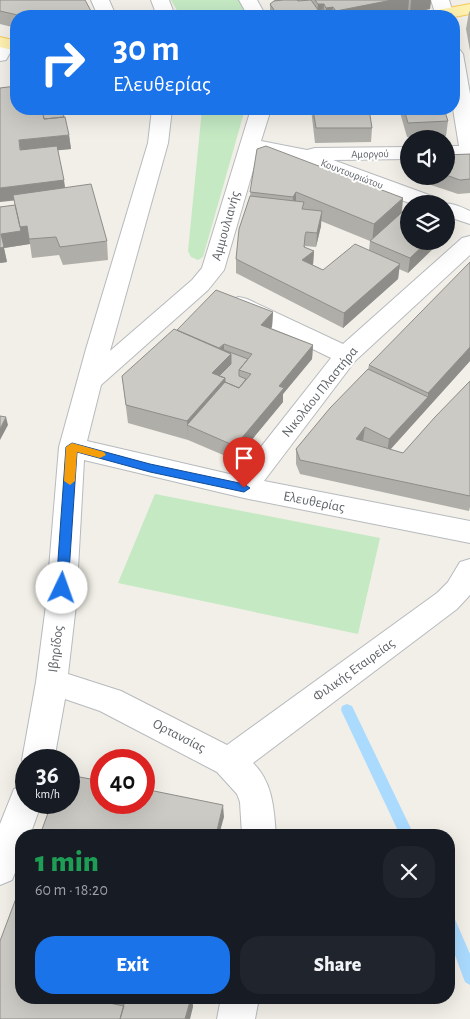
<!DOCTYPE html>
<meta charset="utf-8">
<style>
body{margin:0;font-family:"Alegreya Sans",sans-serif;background:#20242c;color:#f1f3f6;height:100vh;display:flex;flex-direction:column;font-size:19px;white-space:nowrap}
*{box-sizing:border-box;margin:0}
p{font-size:16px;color:#9ea1a6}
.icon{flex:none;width:28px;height:28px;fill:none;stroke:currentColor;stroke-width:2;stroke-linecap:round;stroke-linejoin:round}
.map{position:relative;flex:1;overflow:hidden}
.details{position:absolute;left:15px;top:829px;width:440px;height:175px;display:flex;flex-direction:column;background:#171b24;border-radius:20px;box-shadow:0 5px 20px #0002}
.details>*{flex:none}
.banner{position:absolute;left:10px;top:10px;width:450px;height:105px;border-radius:20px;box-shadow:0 5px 20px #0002;background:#1a73e8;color:#fff;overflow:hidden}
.tools{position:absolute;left:400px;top:130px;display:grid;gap:10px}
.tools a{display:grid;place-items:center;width:55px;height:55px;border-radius:50%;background:#171b24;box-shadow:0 5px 20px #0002;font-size:25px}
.speed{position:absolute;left:15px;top:749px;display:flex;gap:10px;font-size:25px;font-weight:700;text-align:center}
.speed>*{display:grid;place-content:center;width:65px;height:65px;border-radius:50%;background:#171b24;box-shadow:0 5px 20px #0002;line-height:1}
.speed small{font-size:12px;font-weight:400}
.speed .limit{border:8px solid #d22;background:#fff;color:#111}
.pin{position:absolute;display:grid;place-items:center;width:42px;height:42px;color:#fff;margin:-51px -21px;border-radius:50% 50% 50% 0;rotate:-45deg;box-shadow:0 0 5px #0007}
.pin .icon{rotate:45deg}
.me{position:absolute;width:55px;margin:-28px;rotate:3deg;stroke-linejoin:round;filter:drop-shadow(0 0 4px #0008)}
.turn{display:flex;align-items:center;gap:18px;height:105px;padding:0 20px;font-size:22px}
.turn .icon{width:65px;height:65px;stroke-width:2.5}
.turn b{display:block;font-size:35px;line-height:42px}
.round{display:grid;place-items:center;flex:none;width:52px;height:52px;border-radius:20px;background:#20242c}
.summary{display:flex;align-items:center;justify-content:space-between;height:85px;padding:0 20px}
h1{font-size:30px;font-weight:800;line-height:38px;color:#1e9e55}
.button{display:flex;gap:10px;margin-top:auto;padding:10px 20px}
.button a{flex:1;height:58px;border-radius:20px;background:#1a73e8;color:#fff;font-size:20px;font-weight:800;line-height:58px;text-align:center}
.button a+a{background:#20242c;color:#f1f3f6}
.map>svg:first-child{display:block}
.green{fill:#c4e9c3}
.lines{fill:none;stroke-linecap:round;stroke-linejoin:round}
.stream{fill:#aadbff;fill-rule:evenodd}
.minor-casing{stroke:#b7babe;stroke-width:2}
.major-casing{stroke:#f8c95a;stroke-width:2}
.minor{fill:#fff;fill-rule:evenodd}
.major{fill:#fff1af;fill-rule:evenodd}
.wall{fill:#afaea9;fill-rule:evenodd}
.shaded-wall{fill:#8f8d89}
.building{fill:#cccac4;stroke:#8f8d89}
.route{fill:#1a73e8;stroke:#114b97}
.slow{fill:#f59e0b}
.labels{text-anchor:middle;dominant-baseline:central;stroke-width:4;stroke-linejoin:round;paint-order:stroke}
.far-street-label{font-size:11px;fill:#5e6368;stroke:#fff}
.street-label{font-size:14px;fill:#5e6368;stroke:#fff}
</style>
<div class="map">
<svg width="470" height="1019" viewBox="0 0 470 1019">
<rect width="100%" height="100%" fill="#f1efe7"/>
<path class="green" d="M171,0H245L253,16H180Z
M202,109H245L203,257L198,260L191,257L188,251Z
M155,494L380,538L358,634L118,583Z"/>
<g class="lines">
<path class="stream" d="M347,704L352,706L414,835H400L341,710L342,706Z
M449,915L454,917L470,954V985L465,982L449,939Z"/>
<g class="minor-casing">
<path id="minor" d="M91,0H109L116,16H98Z
M151,0H169L175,16H157Z
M239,0H257L266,16H248Z
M431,0H449L454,16H436Z
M6,39L12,40L15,44L6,60L0,61V40Z
M454,49L460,50L463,54L470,94V158H446V146H459L453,109Z
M152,109H172L168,143L110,351L192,280L202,268L251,109H271L261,141L307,150L315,148L409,147V159L333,160L440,199L442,204C451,202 461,207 470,211V224L446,216V204H412L296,160L258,153L224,270L208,290L101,385L87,441L238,476L331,358L231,309L227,304L231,299L239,297L247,299L343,344L462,238L470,236V255L355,361L264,481L470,521V543L244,498L84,460L76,605L68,674L121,691L227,745L437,593L448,582L460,562L470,559V595L457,609L253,763C273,782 274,810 276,835H242L240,802L237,794L217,772L100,711L65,699L54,760H26V770L22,760L36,682L46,605L59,447L86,349L148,143Z
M26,785V802H42L30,835H21V858L12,880L0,885V824L14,789Z
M221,998H259L255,1019H217Z"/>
</g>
<g class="major-casing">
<path id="major" d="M470,4V14L454,17L424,16L427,12Z
M0,37L16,41V51L0,47Z"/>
</g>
<use href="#minor" class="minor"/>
<use href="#major" class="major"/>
</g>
<path class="wall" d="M0,0L91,11V16H16V28L0,24Z
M274,0H431L430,9L410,13L408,11L376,16H272L270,12V4L274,1Z
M470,11V51L466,29L469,12Z
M311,109H369L372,128L371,142L315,143Z
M399,109H444L448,121L446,136L407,137Z
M69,135L71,149L58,150L65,188L107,241L108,260L63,265L59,255L32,258L30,244L4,248L7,262L0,263V207L15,205L14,201Z
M257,149L403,198L402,212L441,241L408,273L399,269L398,279L343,328L236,273V259L250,196ZM321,221L370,241L369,250L323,270L313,265L314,251L305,247V246L316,247L321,226Z
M470,154V193L458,194L419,181V176H446V155Z
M273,312L272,327L271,328L313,345L312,359L283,394V402L235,460L188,440L128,423L122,376L177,330Z
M470,361L390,450L403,453L470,381V507L469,511L300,474L296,464V449L368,369L369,365Z
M21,998H192L193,1007L0,1019Z"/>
<path class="shaded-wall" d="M392,0H409L408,11L376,16H336V11Z
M411,0H431L430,9L410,13Z
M318,4H324L323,16H317Z
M333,7L332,16H326V8Z
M69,135L71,149L21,154L19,140Z
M64,180L66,195L0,202V188Z
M296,192V211L292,215L293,197Z
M403,198L401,216L372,242L374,224Z
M322,211L321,226L316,247L317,233Z
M449,221L447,236H446V224Z
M27,226L30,244L4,248L7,262L0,263V248L1,234L20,227Z
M428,241H441L408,273L410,258Z
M314,251L313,265L302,260Z
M400,264L398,279L343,328L344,313Z
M273,312L272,327L261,339V325Z
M224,344V358L218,350Z
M313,345L312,359L283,394V402L235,460V446L279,386Z
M470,347V361L387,453L389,439L428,397V393Z
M231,354V372L225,397L187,425L188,440L187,421L212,373Z
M6,417L8,425L0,440V429Z
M365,427L363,441L356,439Z
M223,805L224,817L219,835H216Z
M21,972V992L18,983Z
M191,998H192L193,1007L190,1019H185Z"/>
<path class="building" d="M0,0H85L91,11L88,16H22L0,11Z
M283,0H297L298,1L311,0L318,10L323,9L328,16H278L270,4L274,1Z
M315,0H392L336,11L333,7L326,8L324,4H318Z
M16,86V109H42L44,119L65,117L69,135L19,140L20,150L57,146L64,180L0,188V88Z
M42,109H62L64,117L44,119Z
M313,109H369L372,128H316Z
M404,109H444L448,121L408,123Z
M266,146L403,198L374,224L296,192L293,197L250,192L257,149Z
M470,154V179L460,180L446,175V155Z
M91,184L107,241L60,247L56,237L29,239L27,226L20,227L13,195Z
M250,196L304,202L302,209L322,211L317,233L306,232L305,236L304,247L314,251L302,260L323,270L355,244L400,264L344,313L236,259L239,229Z
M15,205L21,231L1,234L4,247L0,248V207Z
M409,206V241H428L410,258L370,241Z
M470,262V347L428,393L369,365Z
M216,290L273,312L261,325L313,345L279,386L284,388L235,446L187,425L225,382L239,388L251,374L239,370L252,354L224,344L219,348L177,330Z
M174,329L231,354L212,373L225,378L187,421L126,405L122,376Z
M224,350L248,359L239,370V376L246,379L239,388L225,382V378L219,376L231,364V354Z
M368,369L428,397L389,439L365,427L356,439L403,453L435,417L470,381V496L300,460L296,449L330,408Z
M0,416L6,417L0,429Z
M69,775L101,781V802H144V789L223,805L216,835H40L52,802H69Z
M21,885V972L18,983L21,984V998H84L124,1006L120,1019H0V941Z
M96,998H191L185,1019H120L124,1004Z"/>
<path class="route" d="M72,443L150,464L244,484L250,488L244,492L150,472L77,452L68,588L66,591H58L56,588L66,447Z"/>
<path class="slow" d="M72,443L104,452L106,455L100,458L77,452L75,481L70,485L64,481L66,447Z"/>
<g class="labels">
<g class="far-street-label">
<text transform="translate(370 154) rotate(-1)">Αμοργού</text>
<text transform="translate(352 174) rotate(21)">Κουντουριώτου</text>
</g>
<g class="street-label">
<text transform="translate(226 226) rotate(-74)">Αμμουλιανής</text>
<text transform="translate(320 392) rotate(-51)">Νικολάου Πλαστήρα</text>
<text transform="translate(314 502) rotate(11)">Ελευθερίας</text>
<text transform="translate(56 649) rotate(-83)">Ιβηρίδος</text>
<text transform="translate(354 670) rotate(-36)">Φιλικής Εταιρείας</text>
<text transform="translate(179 736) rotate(27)">Ορτανσίας</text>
</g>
</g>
</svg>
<div class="tools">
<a><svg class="icon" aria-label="sound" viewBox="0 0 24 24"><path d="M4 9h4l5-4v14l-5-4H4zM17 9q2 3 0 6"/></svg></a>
<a><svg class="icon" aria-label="layers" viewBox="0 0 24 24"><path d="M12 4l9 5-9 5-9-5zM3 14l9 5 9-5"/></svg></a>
</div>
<div class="speed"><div>36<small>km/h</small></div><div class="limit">40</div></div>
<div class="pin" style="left:244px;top:488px;background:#d93025"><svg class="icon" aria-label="arrive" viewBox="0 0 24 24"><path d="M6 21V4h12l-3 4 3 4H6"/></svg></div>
<svg class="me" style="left:62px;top:588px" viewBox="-20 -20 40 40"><circle r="19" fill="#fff"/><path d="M0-13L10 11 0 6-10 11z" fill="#1a73e8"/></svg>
<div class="banner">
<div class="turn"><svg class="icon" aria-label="right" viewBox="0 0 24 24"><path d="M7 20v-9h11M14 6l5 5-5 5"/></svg><div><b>30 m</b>Ελευθερίας</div></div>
</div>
<section class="details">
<div class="summary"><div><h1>1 min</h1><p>60 m · 18:20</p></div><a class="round"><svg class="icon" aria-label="close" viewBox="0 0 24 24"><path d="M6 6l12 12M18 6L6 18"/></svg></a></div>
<div class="button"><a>Exit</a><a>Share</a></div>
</section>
</div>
